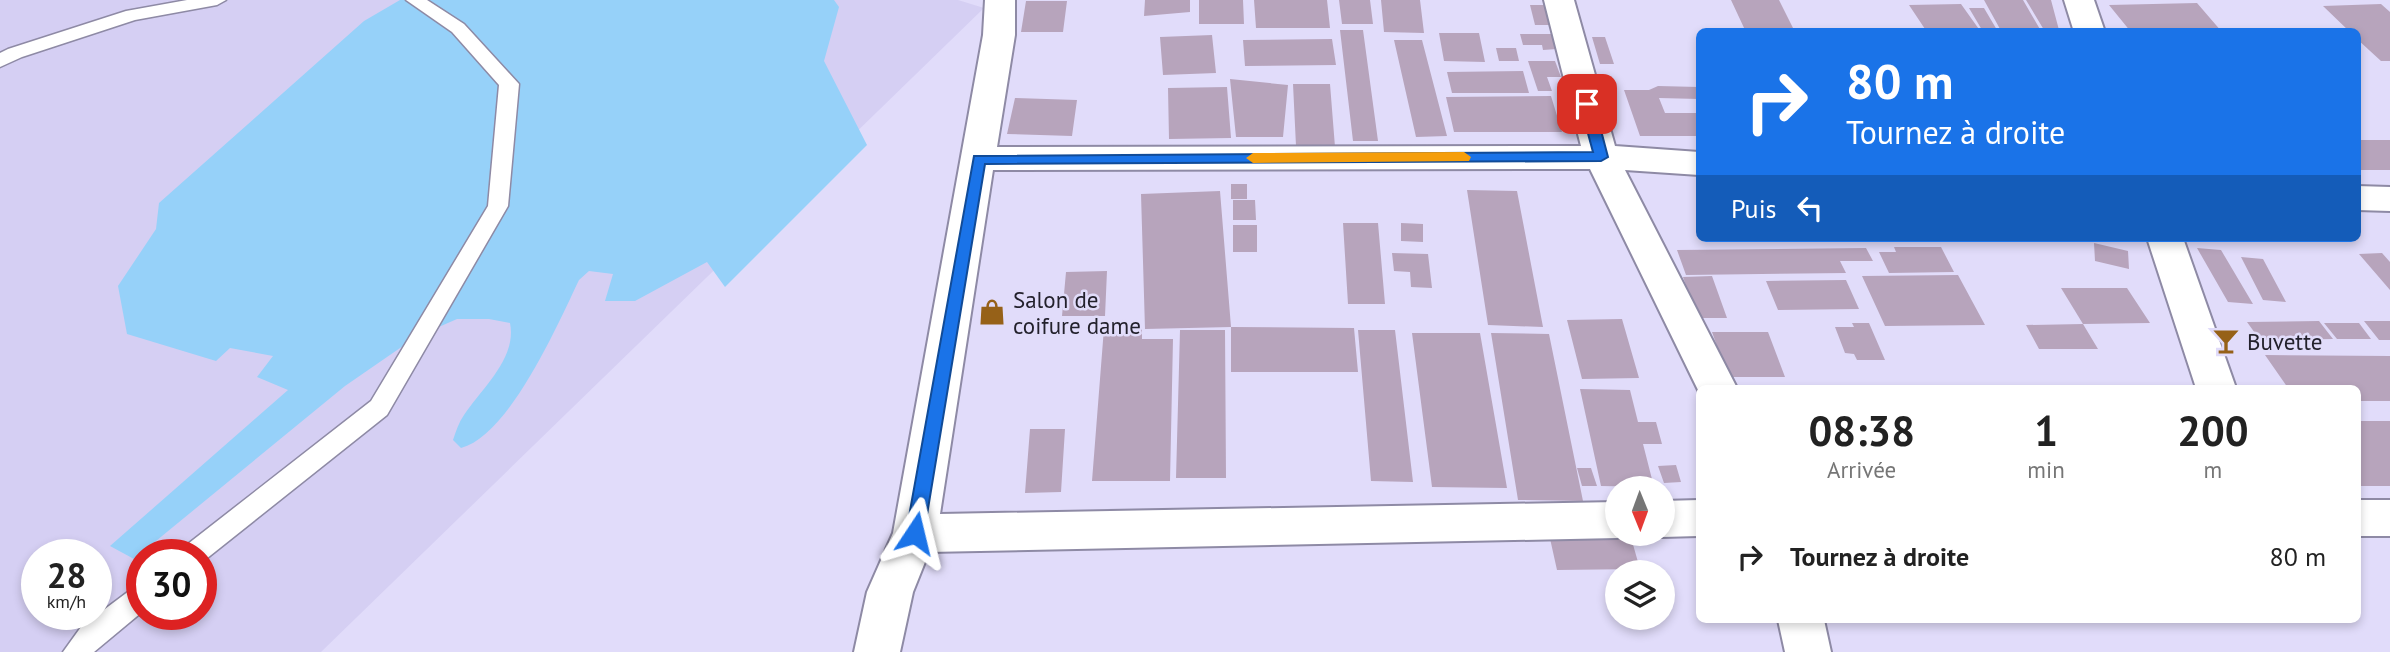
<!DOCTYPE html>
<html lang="fr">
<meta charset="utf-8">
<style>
body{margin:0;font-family:"PT Sans",sans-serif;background:#f6f6f6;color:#222;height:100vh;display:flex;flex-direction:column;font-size:26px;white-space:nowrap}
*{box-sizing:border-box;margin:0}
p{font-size:23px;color:#767676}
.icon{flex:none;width:38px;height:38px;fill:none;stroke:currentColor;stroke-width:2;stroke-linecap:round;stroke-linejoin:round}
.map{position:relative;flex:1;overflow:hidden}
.panel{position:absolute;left:1696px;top:385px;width:665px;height:238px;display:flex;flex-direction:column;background:#fff;border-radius:10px;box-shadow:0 4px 10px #0003}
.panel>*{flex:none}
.top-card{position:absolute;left:1696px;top:28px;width:665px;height:214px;border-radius:10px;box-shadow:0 4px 10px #0003;background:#1a73e8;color:#fff;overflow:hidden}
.needle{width:46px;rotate:179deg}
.tools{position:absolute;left:1605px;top:476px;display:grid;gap:14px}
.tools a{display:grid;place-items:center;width:70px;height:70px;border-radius:50%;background:#fff;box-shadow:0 4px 10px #0003;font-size:35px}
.speed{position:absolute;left:21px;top:539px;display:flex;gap:14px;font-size:35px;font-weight:700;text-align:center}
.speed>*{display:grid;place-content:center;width:91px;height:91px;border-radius:50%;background:#fff;box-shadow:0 4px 10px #0003;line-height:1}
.speed small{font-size:18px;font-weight:400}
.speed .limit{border:10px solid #d22;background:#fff;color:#111}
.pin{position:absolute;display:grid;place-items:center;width:60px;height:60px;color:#fff;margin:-30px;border-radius:14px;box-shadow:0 4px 10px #0006}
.me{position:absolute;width:77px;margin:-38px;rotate:10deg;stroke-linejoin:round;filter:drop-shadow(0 0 5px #0008)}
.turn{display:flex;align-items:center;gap:24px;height:147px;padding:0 35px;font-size:32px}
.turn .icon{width:91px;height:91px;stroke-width:2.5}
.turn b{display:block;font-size:49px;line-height:60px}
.then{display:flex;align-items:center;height:66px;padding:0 35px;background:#0003;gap:14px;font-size:26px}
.eta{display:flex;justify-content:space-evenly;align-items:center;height:119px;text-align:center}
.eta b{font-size:42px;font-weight:700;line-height:49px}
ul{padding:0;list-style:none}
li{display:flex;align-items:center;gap:21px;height:105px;padding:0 35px}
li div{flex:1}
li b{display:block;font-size:26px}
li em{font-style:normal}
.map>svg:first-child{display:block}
.built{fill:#d5cff3;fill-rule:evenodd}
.water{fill:#96d1f9}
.building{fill:#b7a4bc}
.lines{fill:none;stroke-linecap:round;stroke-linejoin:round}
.lane-casing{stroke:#8e8aa5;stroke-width:3}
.street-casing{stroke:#8e8aa5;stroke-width:4}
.lane{fill:#fff;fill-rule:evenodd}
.street{fill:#fff;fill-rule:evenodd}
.route{fill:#1a73e8;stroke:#114b97;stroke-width:2}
.slow{fill:#f59e0b}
.labels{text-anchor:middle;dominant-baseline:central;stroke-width:5;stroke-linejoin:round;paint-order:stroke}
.poi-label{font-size:23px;fill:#23212c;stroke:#e1dcfa;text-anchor:start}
</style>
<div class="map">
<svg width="2390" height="652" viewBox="0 0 2390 652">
<rect width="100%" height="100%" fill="#e1dcfa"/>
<path class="built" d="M0,0H958L984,8L321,652H0ZM37,555H96V614H37ZM142,555H201V614H142Z"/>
<path class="water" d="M400,0H834L839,7L824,61L867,145L725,287L707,262L635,301H605L613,274L589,271L579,280C558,324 509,436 461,448L453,440C456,431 459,422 464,415C483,387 517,358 510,323L489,319H457L416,337L345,386L134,559L110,546L288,390L257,377L273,356L230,348L216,361L127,334L118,286L156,229L159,203L364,21Z"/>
<path class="building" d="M1145,0H1190V12L1144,16Z
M1199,0H1243L1244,24H1199Z
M1254,0H1327L1330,28H1256Z
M1339,0H1370L1373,24H1342Z
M1381,0H1420L1424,33L1384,32Z
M1731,0H1779L1794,30H1745Z
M1984,0H2023L2041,31L2000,29Z
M2026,0H2051L2059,30H2044Z
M1026,1H1067L1063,32H1021Z
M2197,3L2222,32H2131L2109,5Z
M1961,4L1981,32H1927L1909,5Z
M2381,4L2390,12V61H2381L2357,39V32H2350L2323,6Z
M1530,5H1545L1550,25H1535Z
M1969,8H1984L1997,30H1982Z
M2288,28L2333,29L2335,32H2291Z
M1340,30H1363L1378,141H1353Z
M1439,33H1479L1485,62L1444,61Z
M1520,34H1552L1557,49L1543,50L1542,45H1523Z
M1212,35L1216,73L1163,75L1160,37Z
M1592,37H1605L1614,64H1600Z
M1332,39L1336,65L1245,66L1243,40Z
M1394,40H1422L1447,136L1416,137Z
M1496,48H1516L1519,61H1499Z
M1528,61H1555L1561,77H1547L1552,91H1538Z
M1523,71L1529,93H1452L1447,72Z
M1230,79L1288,85L1283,137H1236Z
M1293,84H1330L1335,147L1296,146Z
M1658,86L1699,87V99L1659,98L1665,113H1699V136H1640L1624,90H1649Z
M1227,87L1231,138L1169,139L1168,88Z
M1551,96L1562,132H1454L1446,97Z
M1015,98L1077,100L1072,136L1007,134Z
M2357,140H2390V170H2357Z
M1231,184H1247V199H1231Z
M1467,190L1517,191L1543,327L1488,325Z
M1220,191L1231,327L1354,328L1358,372H1231V327L1145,329L1141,194Z
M1233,200H1255L1256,220H1233Z
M1343,223H1378L1385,304H1348Z
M1401,223L1423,224V242L1401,241Z
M1233,225H1257V252H1233Z
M1835,238H1933L1935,242H1837Z
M2094,243L2128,251L2129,269L2095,261Z
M1894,247H1941L1954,272L1889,273L1879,252H1896Z
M1866,248L1873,261H1840L1846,273L1686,275L1677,250Z
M2197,248L2221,250L2253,304L2228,302Z
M1392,253L1428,254L1432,288L1411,287L1410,272L1394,271Z
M2382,253L2390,262V290L2359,254Z
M2241,257L2263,259L2286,302L2263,300Z
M1107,271L1105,316H1062L1066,272Z
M1958,275L1985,325L1885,326L1862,276Z
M1712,276L1727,318H1697L1683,277Z
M1846,280L1859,309L1778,310L1766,281Z
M2061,288H2127L2150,323L2083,324Z
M1622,319L1639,378L1582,379L1567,320Z
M2319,321L2333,339L2260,340L2247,322Z
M2364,321H2390V340H2379Z
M1852,323H1869L1885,360H1857L1854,354L1845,353L1835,327H1854Z
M2324,323H2359L2371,339H2337Z
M2083,324L2098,349H2039L2026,325Z
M1104,328L1142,329V339H1173L1170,481H1092Z
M1180,330H1225L1226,478H1176Z
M1358,330H1395L1413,482L1371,481Z
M1712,332H1768L1785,377H1728Z
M1412,333H1480L1507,488L1432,487Z
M1491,333L1549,334L1583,501L1518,500Z
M2265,355L2390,356V401H2357V388H2288Z
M1580,389L1630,390L1638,422H1656L1662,444H1643L1654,487L1601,486Z
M2357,421H2390V486H2357Z
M1030,429H1065L1061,492L1025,493Z
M1676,465L1681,482L1664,483L1658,466Z
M1577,468H1591L1597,486H1582Z
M1549,534H1630L1640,569L1557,570Z"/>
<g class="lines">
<g class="lane-casing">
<path id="lane" d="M187,0H226L217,5L135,20L22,57L0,67V53L8,49L126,11Z
M406,0H427L464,24L519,84L508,206L387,415L201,563V555H180L184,547L371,401L488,206L499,85L452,32Z
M142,584V612L94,652H63L81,627L133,588Z"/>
</g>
<g class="street-casing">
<path id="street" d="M985,0H1015V35L997,147L1581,146L1544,0H1574L1615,146L1699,152V175L1625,170L1737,388H1699V392L1590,169L993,170L940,514L1617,502V534H1630L1617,538L929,552L913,592L900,652H854L867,592L893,533L983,35Z
M2064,0H2094L2105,32H2074Z
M2357,186L2390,187V211L2357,210Z
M2147,238H2183L2236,388H2196Z
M1699,500V536L1662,537L1651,534H1662V501Z
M2357,500H2390V536H2357Z
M1778,620H1824L1831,652H1785Z"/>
</g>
<use href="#lane" class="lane"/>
<use href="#street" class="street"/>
</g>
<path class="route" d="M1587,100L1594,104L1608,157L1601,161L985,164L924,533L921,539L915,541L909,539L906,533L974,156L1593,152L1580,104Z"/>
<path class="slow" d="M1464,152L1471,157L1469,161L1253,163L1246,158L1253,153Z"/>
<defs>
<g id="shop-bare" transform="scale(2.1)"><path d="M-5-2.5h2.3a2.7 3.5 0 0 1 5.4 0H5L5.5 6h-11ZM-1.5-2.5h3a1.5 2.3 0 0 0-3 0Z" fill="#966118" stroke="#e1dcfa" stroke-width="2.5" paint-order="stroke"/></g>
<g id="bar-bare" transform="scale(2.1)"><path d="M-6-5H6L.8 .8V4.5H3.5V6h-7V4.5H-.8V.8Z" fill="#966118" stroke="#e1dcfa" stroke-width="2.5" paint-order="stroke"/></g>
</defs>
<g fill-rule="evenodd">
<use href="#shop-bare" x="992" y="312"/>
<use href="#bar-bare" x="2226" y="341"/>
</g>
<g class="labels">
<g class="poi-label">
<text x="1013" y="299">Salon de<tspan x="1013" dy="26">coifure dame</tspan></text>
<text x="2247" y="341">Buvette</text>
</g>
</g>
</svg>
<div class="tools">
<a><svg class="needle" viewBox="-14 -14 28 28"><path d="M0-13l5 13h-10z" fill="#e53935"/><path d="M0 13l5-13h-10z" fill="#767676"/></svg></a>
<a><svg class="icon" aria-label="layers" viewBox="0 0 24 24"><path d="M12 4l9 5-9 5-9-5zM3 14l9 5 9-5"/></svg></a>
</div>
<div class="speed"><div>28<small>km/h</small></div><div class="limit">30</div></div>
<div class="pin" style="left:1587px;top:104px;background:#d93025"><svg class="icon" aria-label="arrive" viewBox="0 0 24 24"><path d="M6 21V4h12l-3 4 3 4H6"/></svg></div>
<svg class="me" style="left:915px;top:533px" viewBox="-20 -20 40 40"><path d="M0-17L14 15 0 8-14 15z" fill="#1a73e8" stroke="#fff" stroke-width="4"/></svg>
<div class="top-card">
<div class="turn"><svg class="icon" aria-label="right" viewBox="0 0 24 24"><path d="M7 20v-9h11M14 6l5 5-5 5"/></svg><div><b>80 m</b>Tournez à droite</div></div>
<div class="then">Puis<svg class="icon" aria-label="left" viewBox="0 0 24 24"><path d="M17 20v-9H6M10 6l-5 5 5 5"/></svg></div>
</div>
<section class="panel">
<div class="eta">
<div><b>08:38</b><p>Arrivée</p></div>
<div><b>1</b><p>min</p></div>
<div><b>200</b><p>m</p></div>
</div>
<ul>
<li><svg class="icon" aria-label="right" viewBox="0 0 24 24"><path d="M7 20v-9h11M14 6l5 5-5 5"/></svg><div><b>Tournez à droite</b></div><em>80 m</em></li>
</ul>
</section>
</div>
